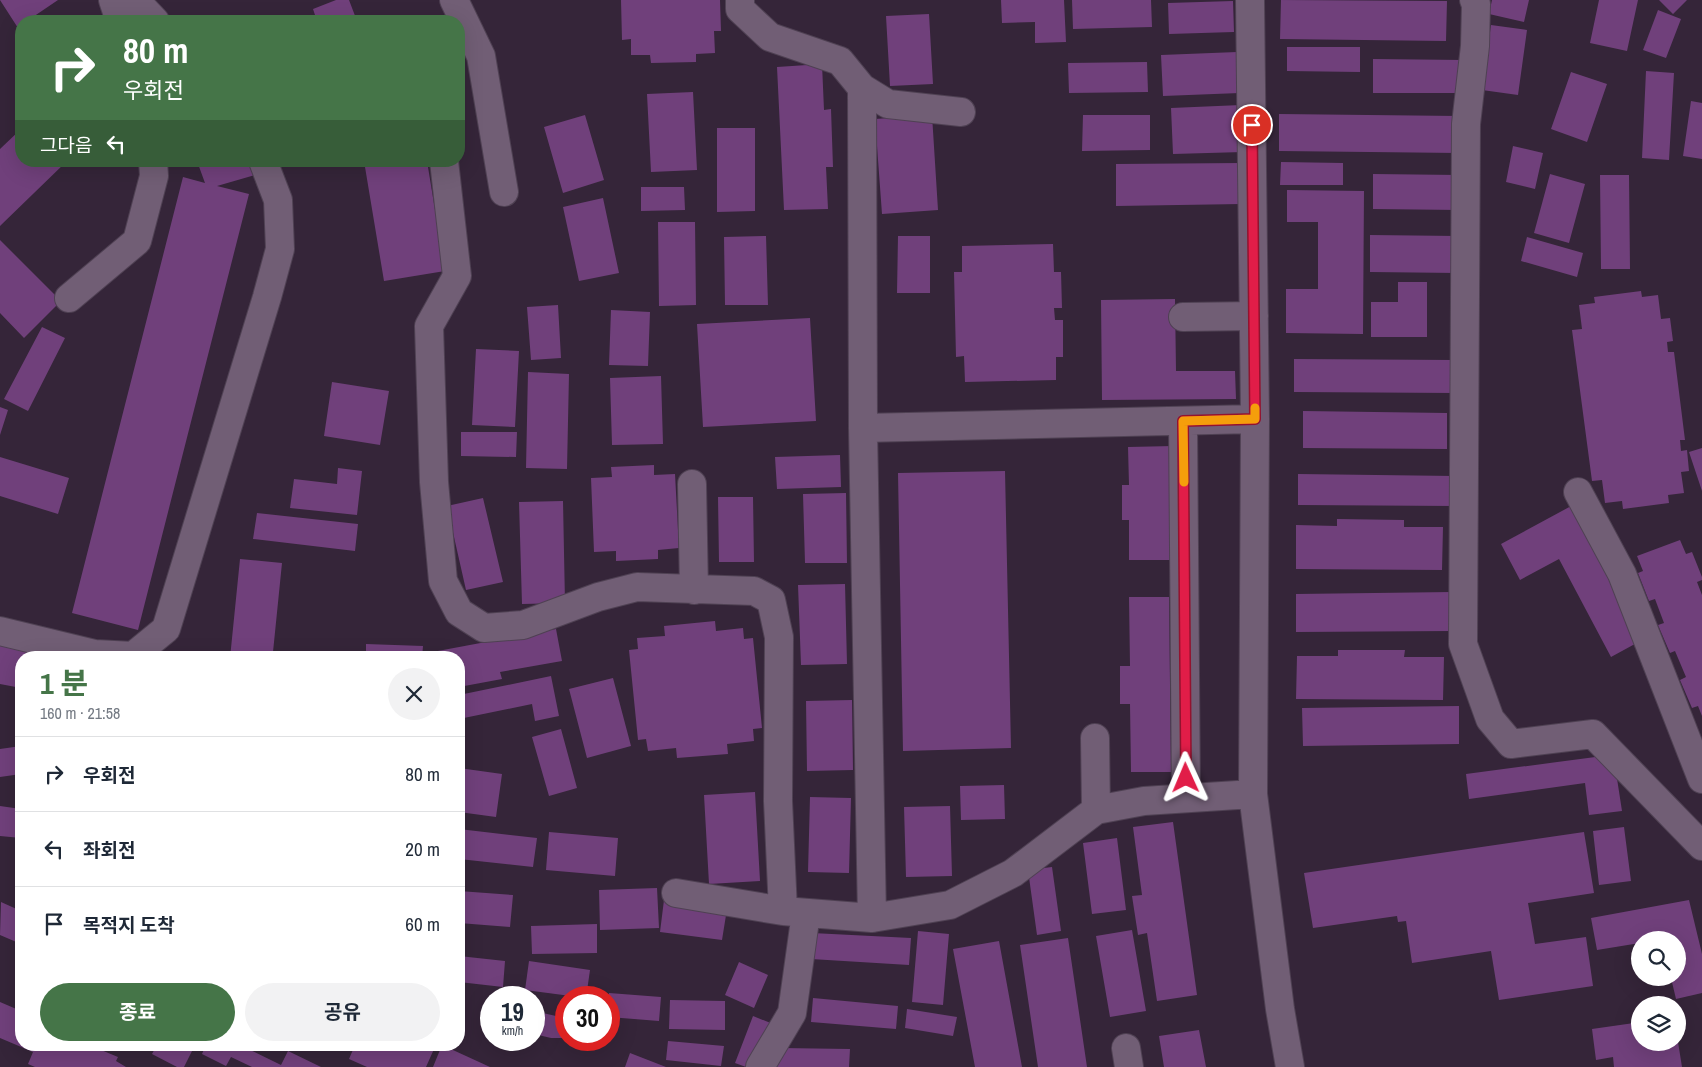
<!DOCTYPE html>
<html lang="ko">
<meta charset="utf-8">
<style>
body{margin:0;font-family:"Archivo Narrow","Noto Sans KR",sans-serif;background:#f2f2f3;color:#1f2937;height:100vh;display:flex;flex-direction:column;font-size:19px;white-space:nowrap}
*{box-sizing:border-box;margin:0}
p{font-size:16px;color:#747a83}
.icon{flex:none;width:28px;height:28px;fill:none;stroke:currentColor;stroke-width:2;stroke-linecap:round;stroke-linejoin:round}
.map{position:relative;flex:1;overflow:hidden}
.details{position:absolute;left:15px;top:651px;width:450px;height:400px;display:flex;flex-direction:column;background:#fff;border-radius:20px;box-shadow:0 5px 20px #0002}
.details>*{flex:none}
.hud{position:absolute;left:15px;top:15px;width:450px;height:152px;border-radius:20px;box-shadow:0 5px 20px #0002;background:#457548;color:#fff;overflow:hidden}
.buttons{position:absolute;left:1631px;top:931px;display:grid;gap:10px}
.buttons a{display:grid;place-items:center;width:55px;height:55px;border-radius:50%;background:#fff;box-shadow:0 5px 20px #0002;font-size:25px}
.speed{position:absolute;left:480px;top:986px;display:flex;gap:10px;font-size:25px;font-weight:700;text-align:center}
.speed>*{display:grid;place-content:center;width:65px;height:65px;border-radius:50%;background:#fff;box-shadow:0 5px 20px #0002;line-height:1}
.speed small{font-size:12px;font-weight:400}
.speed .limit{border:8px solid #d22;background:#fff;color:#111}
.pin{position:absolute;display:grid;place-items:center;width:42px;height:42px;color:#fff;margin:-21px;border:2px solid #fff;border-radius:50%;box-shadow:0 1px 5px #0007}
.me{position:absolute;width:55px;margin:-28px;rotate:359deg;stroke-linejoin:round;filter:drop-shadow(0 0 4px #0008)}
.turn{display:flex;align-items:center;gap:18px;height:105px;padding:0 25px;font-size:22px}
.turn .icon{width:65px;height:65px;stroke-width:2.5}
.turn b{display:block;font-size:35px;line-height:42px}
.then{display:flex;align-items:center;height:48px;padding:0 25px;background:#0003;gap:10px;font-size:19px}
.round{display:grid;place-items:center;flex:none;width:52px;height:52px;border-radius:26px;background:#f2f2f3}
.headline{display:flex;align-items:center;justify-content:space-between;height:85px;padding:0 25px}
h1{font-size:30px;font-weight:700;line-height:38px;color:#457548}
.cta{display:flex;gap:10px;margin-top:auto;padding:10px 25px}
.cta a{flex:1;height:58px;border-radius:30px;background:#457548;color:#fff;font-size:20px;font-weight:700;line-height:58px;text-align:center}
.cta a+a{background:#f2f2f3;color:#1f2937}
ul{padding:0;list-style:none}
li{display:flex;align-items:center;gap:15px;height:75px;padding:0 25px;border-top:1px solid #e0e1e3}
li div{flex:1}
li b{display:block;font-size:19px}
li em{font-style:normal}
.map>svg:first-child{display:block}
.building{fill:#70407b}
.lines{fill:none;stroke-linecap:round;stroke-linejoin:round}
.minor-casing{stroke:#4f4153;stroke-width:30}
.minor{stroke:#715e75;stroke-width:28}
.route-casing{stroke:#92132f;stroke-width:12}
.route{stroke:#e11d48;stroke-width:9}
.slow{stroke:#f59e0b;stroke-width:9}
</style>
<div class="map">
<svg width="1702" height="1067" viewBox="0 0 1702 1067">
<rect width="100%" height="100%" fill="#352539"/>
<path class="building" d="M0,0H58L27,21H21V25L18,28Z
M336,0H349L357,21H307L316,18L313,9Z
M621,0H720L721,31H714L715,53L696,54V62L651,63L650,55H631V39L622,40Z
M1001,0H1064L1066,42L1035,43V22L1002,23Z
M1072,0H1151L1152,27L1073,29Z
M1281,0L1447,1L1446,41L1280,39Z
M1492,0H1529L1524,22L1489,14Z
M1599,0H1638L1627,51L1590,43Z
M1659,0H1687L1673,14Z
M1233,1L1234,32L1169,34L1168,3Z
M1658,10L1681,19L1666,58L1643,50Z
M929,14L933,84L890,86L886,16Z
M1491,25L1527,30L1518,95L1482,90Z
M1287,47H1360V72L1287,71Z
M1237,52L1240,93L1163,96L1161,55Z
M1373,59L1464,60V93H1373Z
M1147,62L1148,92L1069,93L1068,63Z
M822,64L824,110L831,109L833,167H826L828,209L784,210L777,67Z
M1646,71L1674,73L1669,160L1642,158Z
M1571,72L1607,84L1587,142L1551,129Z
M693,92L697,170L651,172L647,94Z
M1691,101L1702,103V159L1683,156Z
M1241,105L1243,152L1173,154L1171,108Z
M1279,114L1459,116V153L1279,151Z
M585,115L604,180L563,193L544,127Z
M932,115L938,210L882,214L875,119Z
M1083,115H1150V150L1082,151Z
M717,128H755V211L717,212Z
M21,129V161H67L0,226V149Z
M1513,146L1543,153L1535,189L1506,182Z
M197,161H250L255,175L217,186L249,194L138,630L72,613L183,177L205,183Z
M364,161H427L445,271L384,281Z
M1281,162L1343,163V185H1280Z
M1241,163L1242,204L1116,206V164Z
M1373,174L1459,175V210L1373,209Z
M1550,174L1585,184L1569,243L1534,233Z
M1600,175H1629L1630,269H1601Z
M641,187H684L685,210L641,211Z
M1287,190L1364,191L1363,334L1286,333V289H1318V222H1287Z
M603,198L619,273L579,281L563,207Z
M658,222H695L696,305L659,306Z
M1370,235L1458,236V273L1370,272Z
M766,236L768,305H725L724,237Z
M898,236H930V293H897Z
M1527,237L1583,253L1577,277L1521,261Z
M0,240L61,301L24,338L0,313Z
M1053,244L1054,272H1061L1062,308H1054L1055,320H1063V357H1056V380L965,382L964,356L956,357L954,272H962V246Z
M1398,282H1427V337H1371V302H1398Z
M1641,291L1642,297L1658,295L1661,319L1670,318L1673,341L1667,342L1668,352H1674L1685,440H1680L1681,451L1687,450L1689,471L1681,472L1684,493L1668,495L1669,503L1623,509L1622,501L1605,503L1602,480L1592,481L1572,330L1582,329L1579,305L1595,303L1594,297Z
M1175,299L1176,371H1235L1236,399L1102,400L1101,300Z
M558,305L561,358L531,360L527,307Z
M611,310L650,312L648,366L609,365Z
M810,318L816,421L703,427L697,324Z
M42,327L65,338L28,411L4,399Z
M476,349L519,351L515,427L472,425Z
M1294,359L1455,360V393L1294,392Z
M528,372L569,374L567,469L526,468Z
M661,376L663,444L612,445L610,378Z
M332,382L389,391L380,445L324,436Z
M0,407L8,410L0,435Z
M1303,411L1447,413V449L1303,448Z
M461,432H517L516,457L461,456Z
M1173,446L1174,560H1129V520H1122V485H1129L1128,447Z
M1702,448V491L1689,452Z
M840,455L841,487L777,489L775,457Z
M0,457L69,478L58,514L0,496Z
M654,465V475L675,474L679,548L658,550V559L616,561V551L594,552L591,478L612,477L611,467Z
M338,468L362,471L357,515L290,508L294,479L337,484Z
M1005,471L1011,748L903,751L898,473Z
M1298,474L1455,476V506L1298,505Z
M846,493L847,563H805L803,494Z
M718,497H753L754,562H719Z
M483,498L503,582L466,590L447,506Z
M563,501L565,603L522,604L519,502Z
M1573,505L1644,639L1611,657L1559,559L1520,580L1501,544Z
M257,513L358,524L355,551L253,539Z
M1337,519L1404,520V527H1443L1442,570L1296,569V525L1337,526Z
M1680,540L1686,554L1692,552L1702,577V580L1697,582L1702,595V716L1698,706L1692,708L1680,680L1686,677L1675,651L1670,653L1658,625L1664,623L1655,599L1649,601L1638,573L1643,571L1637,556Z
M240,559L282,563L273,652L292,654V658H230Z
M845,584L847,664L801,665L798,585Z
M1452,592L1453,631L1296,632V594Z
M1129,597H1169L1171,772H1131L1130,704H1120V666H1130Z
M715,621L716,631L743,628L744,639L753,638L762,728L753,729L754,741L727,744L728,754L677,758L676,748L648,751L646,739L638,740L629,650L638,649L637,638L665,636L664,626Z
M556,629L562,661L500,672L502,679L459,687V658H427V653Z
M0,640L37,648L35,658H21V688L0,684Z
M366,644L423,646L422,658H366Z
M1338,650H1405L1404,657H1444L1443,700L1296,699L1297,656H1338Z
M551,676L559,716L535,721L532,704L459,719V695Z
M613,678L631,746L587,758L569,689Z
M852,700L853,770L807,771L806,701Z
M1459,706V744L1303,746L1302,708Z
M561,729L577,788L549,796L532,737Z
M21,746V774L0,777V749Z
M1603,756L1616,772L1622,811L1589,815L1585,783L1469,799L1466,774Z
M459,768L502,774L496,817L459,812Z
M1004,785L1005,819L961,820L960,786Z
M755,792L760,881L709,884L704,795Z
M810,797L851,798L849,873L808,872Z
M0,806L21,809V838L0,836Z
M950,806L952,876L906,877L904,807Z
M1173,822L1197,995L1157,1001L1147,933L1138,935L1132,896L1142,895L1133,827Z
M1624,827L1631,881L1599,885L1593,831Z
M459,829L537,838L533,867L459,859Z
M549,832L618,838L615,876L546,870Z
M1584,832L1594,893L1528,903L1535,944L1586,937L1593,986L1499,1000L1491,951L1412,963L1406,921L1398,922L1397,916L1313,928L1304,873Z
M1117,838L1126,910L1092,914L1083,843Z
M1052,867L1061,931L1037,935L1028,870Z
M657,888L659,928L600,930L599,890Z
M459,891L513,895L510,927L459,923Z
M664,900L727,909L722,940L660,932Z
M1689,900L1702,954V993L1676,999L1671,978H1678V940H1640V943L1597,950L1591,918Z
M1,902L21,911V944L0,935Z
M597,924V953L532,954L531,926Z
M1132,930L1146,1011L1110,1017L1096,936Z
M918,931L949,934L943,1005L912,1002Z
M812,933L911,938L909,965L811,959Z
M1068,938L1087,1067H1038L1020,945Z
M999,941L1022,1067H975L953,949Z
M459,956L505,961L503,987L459,982Z
M529,961L590,970L586,998L525,990Z
M739,962L768,975L754,1008L725,995Z
M609,993L661,997L659,1021L609,1017Z
M813,998L898,1006L896,1029L811,1022Z
M670,1000L725,1001V1030L669,1029Z
M0,1002L21,1011V1045H89L118,1057L116,1061L126,1067H35L28,1064L33,1052L0,1038Z
M558,1006H566V1038H551L534,1034V1011L556,1016Z
M907,1009L957,1017L953,1036L905,1028Z
M753,1016L773,1024L756,1067H746L735,1063Z
M1634,1023L1635,1032H1640V1042H1678L1682,1067H1614L1613,1057L1596,1060L1592,1029Z
M1199,1030L1206,1067H1164L1159,1036Z
M668,1041L724,1046L721,1066L666,1060Z
M157,1045H195L184,1067H177L152,1054Z
M206,1045H240L281,1065L288,1051L321,1067H252L231,1057L226,1066L202,1054Z
M355,1045H425L434,1049L426,1067H367L349,1059Z
M442,1045L490,1067H433Z
M781,1048L850,1049L849,1067H770Z
M630,1053L666,1067H625Z"/>
<g class="lines">
<g class="minor-casing">
<path id="minor" d="M113,0L120,21
M135,0L155,21
M454,0L481,56L504,192
M740,0V9L770,37L840,61L862,88L863,428L872,918
M1250,0L1255,419L1253,794L1280,1009L1290,1067
M1474,0L1476,4L1475,46L1466,124L1463,644L1490,719L1511,744L1593,734L1702,846
M862,88L888,104L961,112
M444,161L457,276L429,326L434,482L443,581L459,612L484,628L523,625L598,597L637,587L754,591L771,600L779,637L778,801L783,911
M69,298L137,241L154,176L153,161
M1183,317L1254,316
M1183,421L1186,798
M863,428L1255,419
M692,484L694,590
M1578,492L1622,574L1702,779
M0,631L95,654L133,656L166,629L267,297L280,249L278,200L263,161
M1095,738L1096,810
M676,893L783,911L872,918L950,905L1013,873L1096,810L1144,801L1253,794
M1126,1048L1129,1067
M760,1067L792,1013L806,913"/>
</g>
<use href="#minor" class="minor"/>
</g>
<g class="lines">
<g class="route-casing">
<path id="route" d="M1186,778L1183,421L1255,419L1252,125"/>
</g>
<use href="#route" class="route"/>
<path class="slow" d="M1184,482L1183,421L1255,419V408"/>
</g>
</svg>
<div class="buttons">
<a><svg class="icon" aria-label="search" viewBox="0 0 24 24"><circle cx="10" cy="10" r="6"/><path d="M15 15l6 6"/></svg></a>
<a><svg class="icon" aria-label="layers" viewBox="0 0 24 24"><path d="M12 4l9 5-9 5-9-5zM3 14l9 5 9-5"/></svg></a>
</div>
<div class="speed"><div>19<small>km/h</small></div><div class="limit">30</div></div>
<div class="pin" style="left:1252px;top:125px;background:#d93025"><svg class="icon" aria-label="arrive" viewBox="0 0 24 24"><path d="M6 21V4h12l-3 4 3 4H6"/></svg></div>
<svg class="me" style="left:1186px;top:778px" viewBox="-20 -20 40 40"><path d="M0-17L14 15 0 8-14 15z" fill="#e11d48" stroke="#fff" stroke-width="4"/></svg>
<div class="hud">
<div class="turn"><svg class="icon" aria-label="right" viewBox="0 0 24 24"><path d="M7 20v-9h11M14 6l5 5-5 5"/></svg><div><b>80 m</b>우회전</div></div>
<div class="then">그다음<svg class="icon" aria-label="left" viewBox="0 0 24 24"><path d="M17 20v-9H6M10 6l-5 5 5 5"/></svg></div>
</div>
<section class="details">
<div class="headline"><div><h1>1 분</h1><p>160 m · 21:58</p></div><a class="round"><svg class="icon" aria-label="close" viewBox="0 0 24 24"><path d="M6 6l12 12M18 6L6 18"/></svg></a></div>
<ul>
<li><svg class="icon" aria-label="right" viewBox="0 0 24 24"><path d="M7 20v-9h11M14 6l5 5-5 5"/></svg><div><b>우회전</b></div><em>80 m</em></li>
<li><svg class="icon" aria-label="left" viewBox="0 0 24 24"><path d="M17 20v-9H6M10 6l-5 5 5 5"/></svg><div><b>좌회전</b></div><em>20 m</em></li>
<li><svg class="icon" aria-label="arrive" viewBox="0 0 24 24"><path d="M6 21V4h12l-3 4 3 4H6"/></svg><div><b>목적지 도착</b></div><em>60 m</em></li>
</ul>
<div class="cta"><a>종료</a><a>공유</a></div>
</section>
</div>
